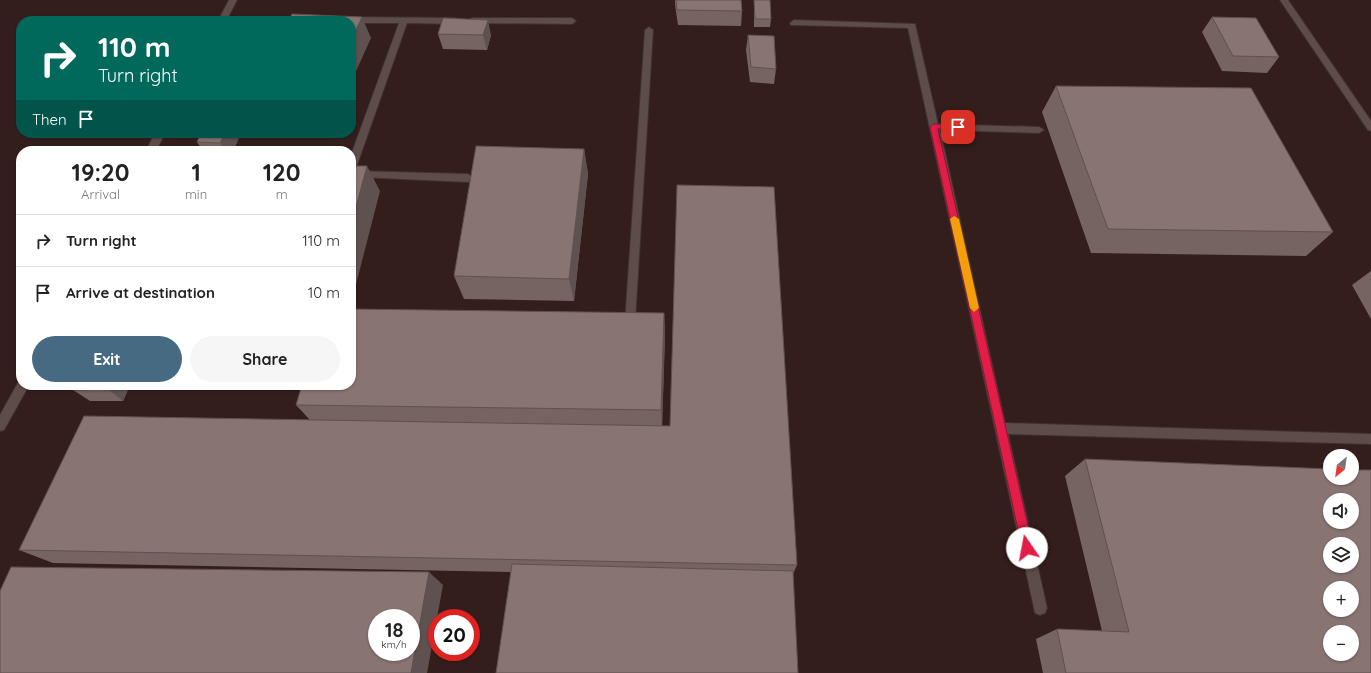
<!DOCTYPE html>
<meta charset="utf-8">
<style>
body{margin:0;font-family:Quicksand,sans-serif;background:#f6f6f6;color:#222;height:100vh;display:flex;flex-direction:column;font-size:15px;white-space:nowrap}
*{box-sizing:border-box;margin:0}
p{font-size:13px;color:#767676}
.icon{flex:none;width:22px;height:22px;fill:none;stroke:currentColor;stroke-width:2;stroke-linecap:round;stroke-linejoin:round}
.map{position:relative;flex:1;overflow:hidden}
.panel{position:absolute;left:16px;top:146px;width:340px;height:244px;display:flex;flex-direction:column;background:#fff;border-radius:16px;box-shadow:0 1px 3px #0004}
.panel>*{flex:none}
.guide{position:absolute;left:16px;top:16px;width:340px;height:122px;border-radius:16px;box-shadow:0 1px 3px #0004;background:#00695c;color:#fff;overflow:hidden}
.needle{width:26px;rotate:209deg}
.buttons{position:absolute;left:1323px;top:449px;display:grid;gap:8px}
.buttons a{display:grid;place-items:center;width:36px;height:36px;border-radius:50%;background:#fff;box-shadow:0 1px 3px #0004;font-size:20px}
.speed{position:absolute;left:368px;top:609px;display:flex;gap:8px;font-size:20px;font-weight:700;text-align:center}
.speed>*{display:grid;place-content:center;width:52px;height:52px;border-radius:50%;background:#fff;box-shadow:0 1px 3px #0004;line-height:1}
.speed small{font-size:10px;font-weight:400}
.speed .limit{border:6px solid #d22;background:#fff;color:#111}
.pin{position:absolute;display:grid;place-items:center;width:34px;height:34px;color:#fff;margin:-17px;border-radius:8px;box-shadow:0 2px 6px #0006}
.me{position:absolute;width:44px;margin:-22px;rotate:348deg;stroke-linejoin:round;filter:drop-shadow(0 0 3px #0008)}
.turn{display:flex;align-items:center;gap:14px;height:84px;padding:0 16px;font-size:18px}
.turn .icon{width:52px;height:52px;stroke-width:2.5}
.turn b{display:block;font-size:28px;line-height:34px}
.then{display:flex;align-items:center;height:38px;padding:0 16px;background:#0003;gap:8px;font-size:15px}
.eta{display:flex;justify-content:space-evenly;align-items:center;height:68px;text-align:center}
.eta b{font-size:24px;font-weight:800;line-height:28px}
.cta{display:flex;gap:8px;margin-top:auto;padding:8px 16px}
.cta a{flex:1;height:46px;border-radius:24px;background:#466a81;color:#fff;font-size:16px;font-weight:800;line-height:46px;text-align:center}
.cta a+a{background:#f6f6f6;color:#222}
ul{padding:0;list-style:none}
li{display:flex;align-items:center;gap:12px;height:52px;padding:0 16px;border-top:1px solid #e0e0e0}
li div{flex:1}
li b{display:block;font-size:15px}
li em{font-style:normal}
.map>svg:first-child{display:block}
.built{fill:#341e1b;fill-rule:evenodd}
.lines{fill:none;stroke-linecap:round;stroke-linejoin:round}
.service-casing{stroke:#3d3231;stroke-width:2}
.service{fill:#5e4c49;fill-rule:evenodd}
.wall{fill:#756461}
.shaded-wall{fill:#5f514f}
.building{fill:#887471;stroke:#5f514f;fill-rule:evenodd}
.route{fill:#e11d48;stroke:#92132f}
.slow{fill:#f59e0b}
</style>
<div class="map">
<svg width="1371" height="673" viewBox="0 0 1371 673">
<rect width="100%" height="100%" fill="#271815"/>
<path class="built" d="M0,0H1371V673H0ZM21,21H351V133H21ZM21,151H351V385H21ZM1330,456H1352V478H1330ZM1330,500H1352V522H1330ZM1330,544H1352V566H1330ZM1330,588H1352V610H1330ZM377,618H411V652H377ZM437,618H471V652H437ZM1330,632H1352V654H1330Z"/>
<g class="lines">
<g class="service-casing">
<path id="service" d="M229,0H237L226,21H218Z
M1280,0H1288L1371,121V131L1368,130Z
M349,17L456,18L460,21L456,24L407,23L356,168L351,171V155L399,23H351V21H346V18Z
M473,18H572L576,21L572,24L470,23V19Z
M794,20L915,24L938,124L1039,127L1044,130L1039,133L940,130L1005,423L1371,434V444L1008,434L1047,608L1045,613L1040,615L1035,613L908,28L791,25L790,23Z
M649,27L653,30L635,322L634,325L630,327L626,325L625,322L645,30Z
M155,133H165L156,151H146Z
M357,171L468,174L473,178L468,182L357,177L352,174Z
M19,381H21V385H29L4,430L0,431V415Z"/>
</g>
<use href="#service" class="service"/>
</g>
<path class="wall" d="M675,0H741L742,11L741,26L678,25L675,5Z
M754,0L771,19L770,27H754Z
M1212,17L1279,57L1267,73L1222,71L1202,32Z
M438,34L491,35L487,50L443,49Z
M748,35L776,69L774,84L750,82L746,50Z
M1056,86L1333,232L1306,256L1091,253L1042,112Z
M241,133L233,151H203L197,142Z
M258,133H292L290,138L260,137Z
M584,149L588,174L574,301L464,299L454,276Z
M1371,271V319L1352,285Z
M664,313L665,335L662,426L797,565L793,574L510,572L53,563L19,550L310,420L296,405Z
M130,385L123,401H90L73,390Z
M1085,459L1371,673H1043L1036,639L1057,629L1102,631L1065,476Z"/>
<path class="shaded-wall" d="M362,17L371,38L352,80L351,78V41Z
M488,20L491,35L487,50L483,35Z
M225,133H241L233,151H226L220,143Z
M288,133H292L290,138Z
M584,149L588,174L574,301L569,279Z
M367,166L380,191L353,296L351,293V226Z
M664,313L665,335L662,429L661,410Z
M110,385H130L123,401L108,389Z
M429,572L443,585L427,673H411Z"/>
<path class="building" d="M676,0H741L742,11L677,10Z
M754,0H770L771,19H755Z
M292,14L362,17L351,41V21H288Z
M1212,17L1256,18L1279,57L1233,56Z
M443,18L488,20L483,35L438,34Z
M748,35L774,36L776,69L751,67Z
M1056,86L1251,88L1333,232L1108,229Z
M201,133H225L220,143L197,142Z
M476,146L584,149L569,279L454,276Z
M351,166H367L351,226Z
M677,185L774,187L797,565L19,550L84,416L670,426Z
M351,309L664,313L661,410L296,405L302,385H351Z
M76,385H110L108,389L73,390Z
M1085,459L1330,469V478H1352V470H1371V673H1066L1057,629L1129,632ZM1330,500H1352V522H1330ZM1330,544H1352V566H1330ZM1330,588H1352V610H1330ZM1330,632H1352V654H1330Z
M512,564L793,571L798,673H496Z
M11,567L429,572L411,673H0V591ZM377,618H411V652H377Z"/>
<path class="route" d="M934,124H958L962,127L958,129H938L1033,548L1031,552L1027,554L1023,552L1022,548L930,127Z"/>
<path class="slow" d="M954,216L959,219L979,308L974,312L970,308L950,219Z"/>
</svg>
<div class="buttons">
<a><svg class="needle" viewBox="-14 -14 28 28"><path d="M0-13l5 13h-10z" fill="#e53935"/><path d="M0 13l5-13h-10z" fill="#767676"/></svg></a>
<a><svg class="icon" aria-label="sound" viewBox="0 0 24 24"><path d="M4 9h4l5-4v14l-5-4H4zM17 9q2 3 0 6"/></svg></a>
<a><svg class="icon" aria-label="layers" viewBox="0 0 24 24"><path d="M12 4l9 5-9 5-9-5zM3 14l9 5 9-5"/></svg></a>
<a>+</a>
<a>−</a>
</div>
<div class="speed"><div>18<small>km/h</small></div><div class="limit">20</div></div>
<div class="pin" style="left:958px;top:127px;background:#d93025"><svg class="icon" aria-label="arrive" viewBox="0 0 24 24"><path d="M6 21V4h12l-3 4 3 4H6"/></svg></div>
<svg class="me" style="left:1027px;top:548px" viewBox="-20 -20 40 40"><circle r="19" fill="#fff"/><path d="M0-13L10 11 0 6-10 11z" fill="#e11d48"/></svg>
<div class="guide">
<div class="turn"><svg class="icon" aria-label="right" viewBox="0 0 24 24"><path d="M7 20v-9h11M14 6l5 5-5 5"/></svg><div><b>110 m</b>Turn right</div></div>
<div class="then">Then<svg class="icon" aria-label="arrive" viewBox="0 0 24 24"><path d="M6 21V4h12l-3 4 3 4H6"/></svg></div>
</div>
<section class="panel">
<div class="eta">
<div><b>19:20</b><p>Arrival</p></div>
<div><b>1</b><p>min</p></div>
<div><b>120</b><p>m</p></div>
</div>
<ul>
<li><svg class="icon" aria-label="right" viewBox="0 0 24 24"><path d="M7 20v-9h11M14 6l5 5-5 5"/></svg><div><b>Turn right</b></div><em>110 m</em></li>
<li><svg class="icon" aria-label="arrive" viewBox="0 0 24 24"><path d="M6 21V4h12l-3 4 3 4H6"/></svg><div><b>Arrive at destination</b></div><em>10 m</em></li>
</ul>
<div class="cta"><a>Exit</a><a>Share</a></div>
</section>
</div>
